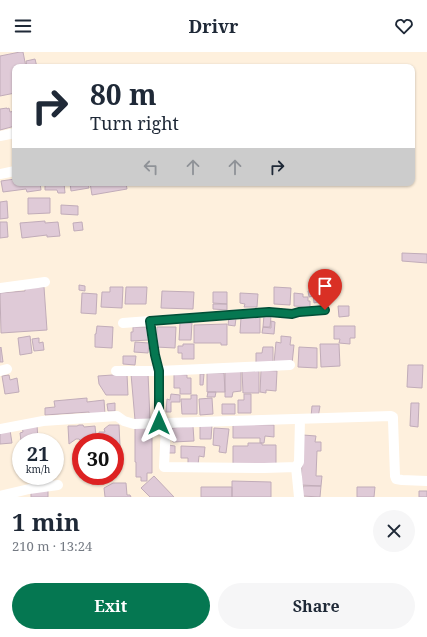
<!DOCTYPE html>
<meta charset="utf-8">
<style>
body{margin:0;font-family:"Noto Serif",serif;background:#f6f6f7;color:#1f2937;height:100vh;display:flex;flex-direction:column;font-size:15px;white-space:nowrap}
*{box-sizing:border-box;margin:0}
p{font-size:13px;color:#747a83}
.icon{flex:none;width:22px;height:22px;fill:none;stroke:currentColor;stroke-width:2;stroke-linecap:round;stroke-linejoin:round}
.map{position:relative;height:445px;overflow:hidden}
.panel{display:flex;flex-direction:column;background:#fff;flex:1}
.panel>*{flex:none}
.banner{position:absolute;left:12px;top:12px;width:403px;height:122px;border-radius:8px;box-shadow:0 1px 3px #0004;background:#fff;color:#1f2937;overflow:hidden}
.speed{position:absolute;left:12px;top:381px;display:flex;gap:8px;font-size:20px;font-weight:700;text-align:center}
.speed>*{display:grid;place-content:center;width:52px;height:52px;border-radius:50%;background:#fff;box-shadow:0 1px 3px #0004;line-height:1}
.speed small{font-size:10px;font-weight:400}
.speed .limit{border:6px solid #d22;background:#fff;color:#111}
.pin{position:absolute;display:grid;place-items:center;width:34px;height:34px;color:#fff;margin:-41px -17px;border-radius:50% 50% 50% 0;rotate:-45deg;box-shadow:0 0 4px #0007}
.pin .icon{rotate:45deg}
.me{position:absolute;width:44px;margin:-22px;rotate:0deg;stroke-linejoin:round;filter:drop-shadow(0 0 3px #0008)}
.turn{display:flex;align-items:center;gap:14px;height:84px;padding:0 12px;font-size:18px}
.turn .icon{width:52px;height:52px;stroke-width:2.5}
.turn b{display:block;font-size:28px;line-height:34px}
.lanes{display:flex;align-items:center;height:38px;padding:0 12px;background:#0003;justify-content:center;gap:20px;direction:ltr}
.lanes .off{opacity:.35}
.round{display:grid;place-items:center;flex:none;width:42px;height:42px;border-radius:21px;background:#f6f6f7}
.overview{display:flex;align-items:center;justify-content:space-between;height:68px;padding:0 12px}
h1{font-size:24px;font-weight:700;line-height:30px}
.primary-button{display:flex;gap:8px;margin-top:auto;padding:8px 12px}
.primary-button a{flex:1;height:46px;border-radius:24px;background:#057751;color:#fff;font-size:16px;font-weight:700;line-height:46px;text-align:center}
.primary-button a+a{background:#f6f6f7;color:#1f2937}
header{display:flex;justify-content:space-between;align-items:center;height:52px;padding:0 12px;background:#fff;font-size:18px;font-weight:700}
.map>svg:first-child{display:block}
.building{fill:#dfcad7;stroke:#c1acb9}
.lines{fill:none;stroke-linecap:round;stroke-linejoin:round}
.minor{stroke:#fff;stroke-width:10}
.route-casing{stroke:#034d35;stroke-width:10}
.route{stroke:#057751;stroke-width:7}
</style>
<header><svg class="icon" aria-label="menu" viewBox="0 0 24 24"><path d="M4 6h16M4 12h16M4 18h16"/></svg>Drivr<svg class="icon" aria-label="heart" viewBox="0 0 24 24"><path d="M12 20l-8-8c-3-5 5-10 8-4 3-6 11-1 8 4z"/></svg></header>
<div class="map">
<svg width="427" height="445" viewBox="0 0 427 445">
<rect width="100%" height="100%" fill="#fef0dd"/>
<path class="building" d="M20,0H23L26,15H15V41L0,44V4Z
M35,7L37,15H27L26,9Z
M7,56V57L9,56L10,60L15,59V74L0,78V57Z
M15,127V131H40L41,138L27,140L26,137L3,140L1,129Z
M45,131H64L65,141H58L57,138H45Z
M70,131H88L89,136L71,139Z
M90,131H126L127,137L92,143Z
M28,146H50V161L28,162Z
M7,149L8,166L0,167V150Z
M61,153L78,154V163L61,162Z
M45,169V171L58,170L60,184L47,185V183L22,186L20,171Z
M0,170H7L8,185L0,186Z
M82,170L83,178L74,179L73,171Z
M402,201L427,202V211L402,209Z
M79,233L85,234V239L79,238Z
M44,235L47,278L1,281L0,241L25,239V236Z
M110,235H123L122,256L101,255L102,240H110Z
M126,235H147L146,252H125Z
M274,235L291,236L290,253L274,252Z
M312,238L313,244L309,245L308,239Z
M162,239L194,240L193,257L161,256Z
M213,240H227V252L213,251Z
M313,240H317L318,250L314,251Z
M82,241L97,242L96,262L81,261Z
M240,241L258,242L257,255H244L245,252L240,251Z
M294,241L303,242V245H308V249H310V255L294,254Z
M213,252H227V258L213,257Z
M338,254H349V264L339,265Z
M264,263L271,264L270,275H263Z
M229,265L236,266L235,274L228,273Z
M241,265H260V281H240Z
M271,269L275,270L274,282L262,281L263,275L271,276Z
M180,271H192L191,288H179Z
M227,272V293H221V291H194V273Z
M97,274L113,275L112,296L95,295V282H96Z
M334,274H355V286H350V292L339,291L340,287H334Z
M133,275H148L149,288L131,289V280H133Z
M157,275H176L175,296L156,295Z
M30,284L32,301L20,303L18,286Z
M281,284L291,285L290,293H294L292,312L274,311L276,290L281,291Z
M39,286V291L43,290L44,298L34,299L32,287Z
M135,290L149,291L148,301L134,300Z
M183,292H194V307H182V301H178V294H183Z
M320,292H339L340,314L321,315Z
M1,295L3,310H0V296Z
M263,295H273V313H256V301H262Z
M299,295L317,296V316L298,315Z
M123,304H136L135,313L123,312Z
M408,313H423L422,336L407,335Z
M261,318L277,319L276,339L266,338V341L260,340Z
M225,319H241V339L233,340L232,345H225Z
M242,319H259V341H243Z
M148,321L150,368H135L131,322Z
M207,321H224L225,340H207Z
M127,322L128,343H106L99,332L98,324Z
M174,322L187,323V326H191V342H180V336H174Z
M200,322H204L203,333H200Z
M9,323L10,328L17,326L19,340L5,342L2,324Z
M208,340H216L215,345H207Z
M171,342L180,343V350H171V360H166L167,347L170,348Z
M244,342H251V361H238V348H244Z
M191,343H197V362H182L181,347H191Z
M87,346V350L104,348L105,362L89,363V360L45,363V356L55,355L54,349Z
M212,346L213,362L200,363L199,347Z
M115,351V359H108L107,352Z
M411,351H419L418,375L410,374Z
M222,352H235V362H222Z
M312,354H320L318,366L311,365Z
M233,372L274,373V385L265,384L264,391H260V386H233Z
M37,373L38,387L21,389L20,381L23,380L22,374Z
M79,373H83L84,375L95,374L96,384H99V380H105L104,377L109,373H119L121,414H115V390H81V399H78V392L81,389L79,387H76L69,392L68,374H77Z
M200,373H212L211,387H200Z
M193,374L194,389L173,390L172,376Z
M152,375V421H147V429H141V425H136V410H135V376Z
M214,376L229,377L226,401L219,400L220,394L213,393Z
M10,378L12,391L0,392V380Z
M303,383L316,384L315,390H321V399H317L316,424H322L321,434L301,433Z
M248,391H262V393H276V412L233,413V394H248Z
M168,393L175,394V401H167Z
M181,394L205,395L204,405L199,404L198,413H188V406H181Z
M17,401H21V412L19,413Z
M154,424L174,445H150L141,436Z
M232,429L271,430V445H232Z
M113,431H126L127,443H130L131,445H105L104,436Z
M303,434H321L320,445L302,444Z
M201,435H232V445H201Z
M357,435H375L374,445H357Z
M31,437H48V445H31Z
M419,439H427V445H419Z"/>
<g class="lines">
<path class="minor" d="M0,84L15,81
M0,122L15,119
M0,236L45,230
M150,269L155,303L159,319V371
M123,271L269,260L292,262L299,260L325,258
M0,319L7,317
M116,319H159L290,313
M166,372L164,415L264,416L296,415
M0,377L43,369L117,364L124,369L134,372L391,364L393,365V368L395,424L396,427L402,428L427,429
M0,444L29,437L58,433
M299,445L296,415L299,410L300,367"/>
</g>
<g class="lines">
<g class="route-casing">
<path id="route" d="M159,371V319L155,303L150,269L269,260L292,262L299,260L325,258"/>
</g>
<use href="#route" class="route"/>
</g>
</svg>
<div class="speed"><div>21<small>km/h</small></div><div class="limit">30</div></div>
<div class="pin" style="left:325px;top:258px;background:#d93025"><svg class="icon" aria-label="arrive" viewBox="0 0 24 24"><path d="M6 21V4h12l-3 4 3 4H6"/></svg></div>
<svg class="me" style="left:159px;top:371px" viewBox="-20 -20 40 40"><path d="M0-17L14 15 0 8-14 15z" fill="#057751" stroke="#fff" stroke-width="4"/></svg>
<div class="banner">
<div class="turn"><svg class="icon" aria-label="right" viewBox="0 0 24 24"><path d="M7 20v-9h11M14 6l5 5-5 5"/></svg><div><b>80 m</b>Turn right</div></div>
<div class="lanes"><svg class="icon off" aria-label="left" viewBox="0 0 24 24"><path d="M17 20v-9H6M10 6l-5 5 5 5"/></svg><svg class="icon off" aria-label="ahead" viewBox="0 0 24 24"><path d="M12 20V5M6 11l6-6 6 6"/></svg><svg class="icon off" aria-label="ahead" viewBox="0 0 24 24"><path d="M12 20V5M6 11l6-6 6 6"/></svg><svg class="icon" aria-label="right" viewBox="0 0 24 24"><path d="M7 20v-9h11M14 6l5 5-5 5"/></svg></div>
</div>
</div>
<section class="panel">
<div class="overview"><div><h1>1 min</h1><p>210 m · 13:24</p></div><a class="round"><svg class="icon" aria-label="close" viewBox="0 0 24 24"><path d="M6 6l12 12M18 6L6 18"/></svg></a></div>
<div class="primary-button"><a>Exit</a><a>Share</a></div>
</section>
